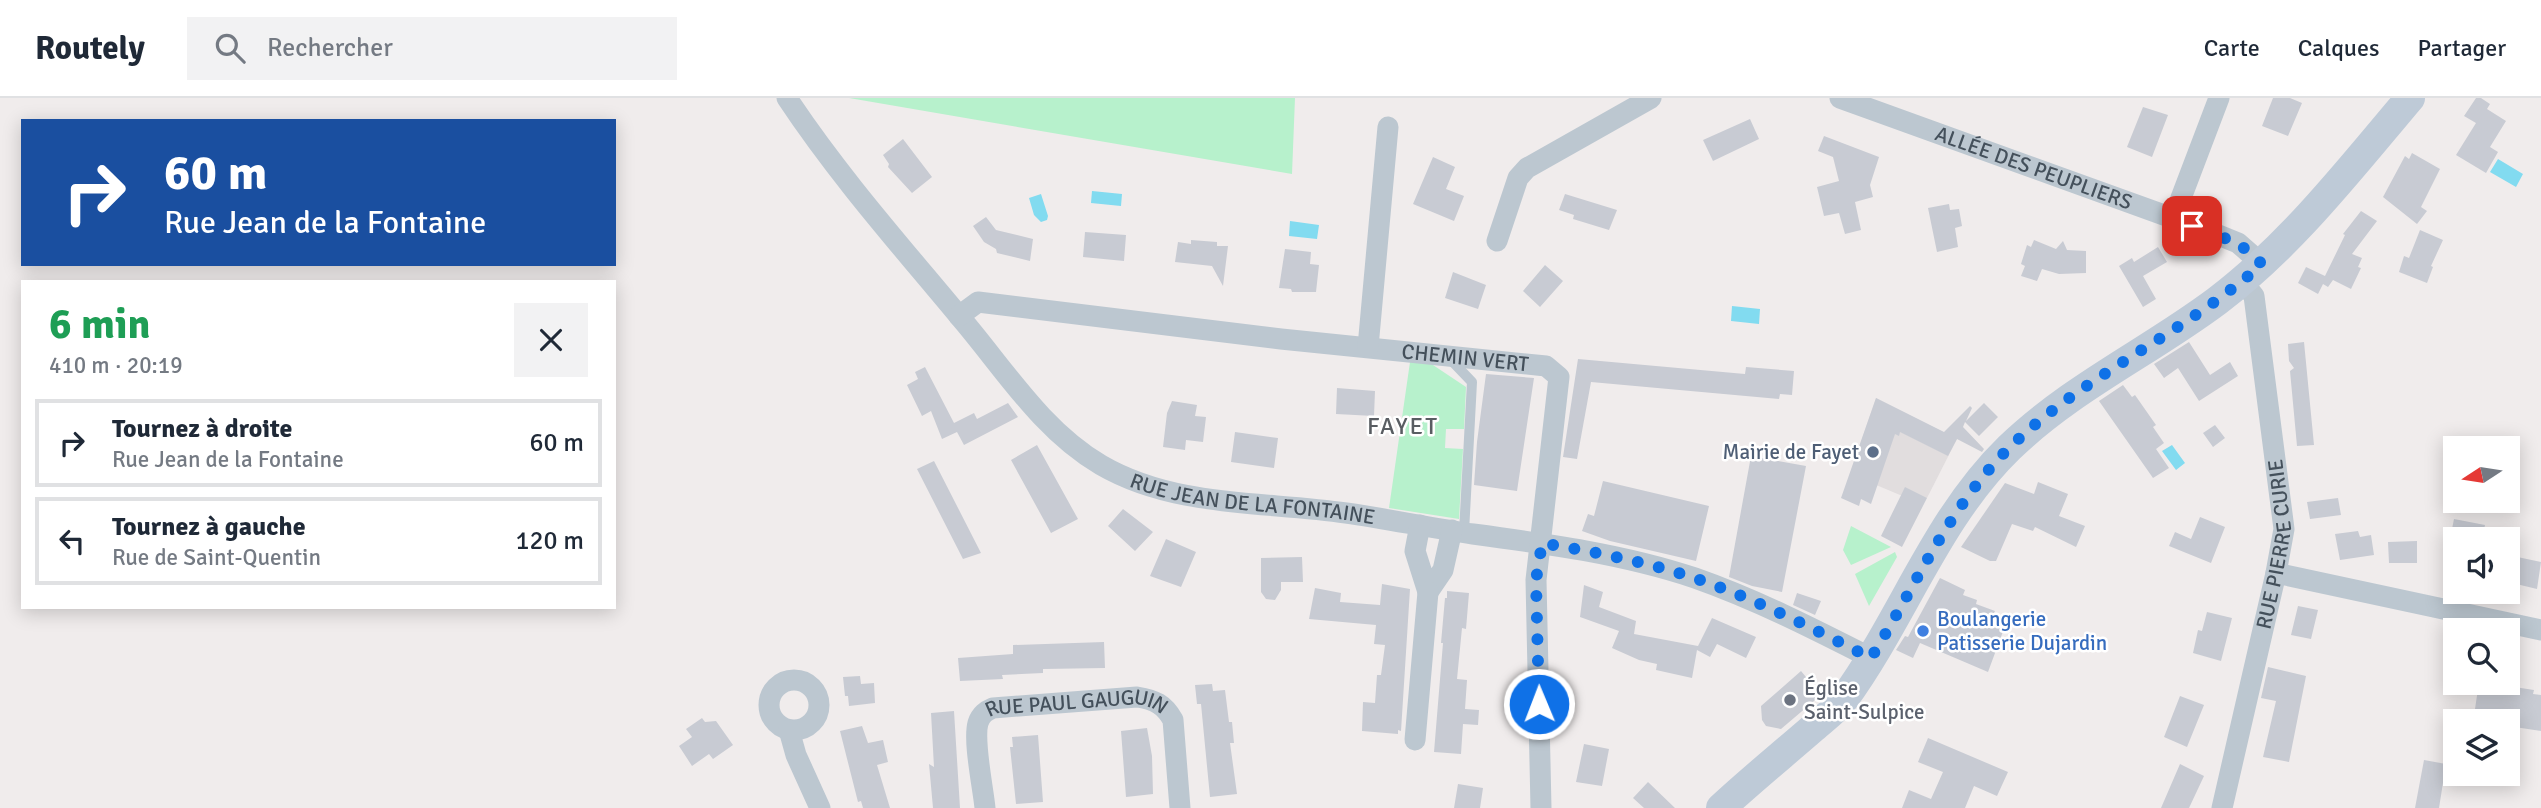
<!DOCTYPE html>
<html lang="fr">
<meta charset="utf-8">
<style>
body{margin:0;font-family:Signika,sans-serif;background:#f2f2f3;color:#1f2937;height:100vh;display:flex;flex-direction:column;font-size:26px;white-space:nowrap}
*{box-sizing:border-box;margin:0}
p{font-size:23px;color:#747a83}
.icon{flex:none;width:38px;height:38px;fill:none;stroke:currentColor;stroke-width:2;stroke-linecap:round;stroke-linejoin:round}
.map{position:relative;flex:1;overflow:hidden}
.panel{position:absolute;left:21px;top:182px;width:595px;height:329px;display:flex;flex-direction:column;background:#fff;border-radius:0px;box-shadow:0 4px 18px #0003}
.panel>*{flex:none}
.top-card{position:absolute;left:21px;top:21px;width:595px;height:147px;border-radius:0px;box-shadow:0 4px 18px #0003;background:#1a4fa0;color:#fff;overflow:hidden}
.needle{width:46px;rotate:258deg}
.buttons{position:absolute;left:2443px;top:338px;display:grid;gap:14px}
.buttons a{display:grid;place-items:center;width:77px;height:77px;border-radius:0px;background:#fff;box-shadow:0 4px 18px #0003;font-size:35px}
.pin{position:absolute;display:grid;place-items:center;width:60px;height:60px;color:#fff;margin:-30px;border-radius:14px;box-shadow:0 4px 10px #0006}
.me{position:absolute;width:77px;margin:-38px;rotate:359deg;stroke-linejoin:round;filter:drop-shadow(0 0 5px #0008)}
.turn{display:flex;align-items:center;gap:24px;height:147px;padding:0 28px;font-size:32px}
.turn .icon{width:91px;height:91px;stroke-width:2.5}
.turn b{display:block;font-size:49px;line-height:60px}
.round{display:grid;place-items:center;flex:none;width:74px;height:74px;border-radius:0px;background:#f2f2f3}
.headline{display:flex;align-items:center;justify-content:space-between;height:119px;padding:0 28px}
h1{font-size:42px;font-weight:700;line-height:52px;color:#1e9e55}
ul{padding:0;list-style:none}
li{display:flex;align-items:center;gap:21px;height:88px;margin:0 14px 10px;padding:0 14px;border:4px solid #e0e1e3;border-radius:0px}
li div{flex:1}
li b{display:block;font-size:26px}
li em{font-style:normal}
header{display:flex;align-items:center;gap:42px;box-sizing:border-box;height:98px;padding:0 35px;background:#fff;border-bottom:2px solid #e0e1e3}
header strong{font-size:33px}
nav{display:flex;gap:38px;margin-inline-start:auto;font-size:24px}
.search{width:490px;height:63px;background:#f2f2f3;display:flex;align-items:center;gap:18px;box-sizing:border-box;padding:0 24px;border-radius:0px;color:#747a83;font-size:26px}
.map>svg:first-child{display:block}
.education{fill:#e1ddde}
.green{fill:#b7f1cc}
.water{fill:#82dbf0}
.building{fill:#c8cbd3}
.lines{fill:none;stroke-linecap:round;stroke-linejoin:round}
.service{stroke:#bcc7d0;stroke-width:10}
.minor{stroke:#bcc7d0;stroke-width:21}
.secondary{stroke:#becad7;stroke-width:30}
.route{stroke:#0f71e7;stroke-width:12;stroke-dasharray:0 21.6}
.service-dot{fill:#5c6f8a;stroke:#fff;stroke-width:2.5}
.shop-dot{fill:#3f7fe0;stroke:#fff;stroke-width:2.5}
.worship-dot{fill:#6b7280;stroke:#fff;stroke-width:2.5}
.labels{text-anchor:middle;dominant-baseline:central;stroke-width:5;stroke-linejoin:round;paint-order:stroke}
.street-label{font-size:21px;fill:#44505b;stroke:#fff}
.service-label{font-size:21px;fill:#4e5e75;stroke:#fff;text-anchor:end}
.shop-label{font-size:21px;fill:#366cbe;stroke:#fff;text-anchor:start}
.worship-label{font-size:21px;fill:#5b616d;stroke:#fff;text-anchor:start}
.quarter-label{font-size:24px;letter-spacing:2px;fill:#595d62;stroke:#fff}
</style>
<header>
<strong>Routely</strong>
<div class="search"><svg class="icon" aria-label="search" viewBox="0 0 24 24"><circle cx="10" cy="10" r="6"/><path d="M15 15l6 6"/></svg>Rechercher</div>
<nav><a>Carte</a><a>Calques</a><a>Partager</a></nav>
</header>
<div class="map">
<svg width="2541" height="710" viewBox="0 0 2541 710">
<rect width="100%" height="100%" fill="#f0ecec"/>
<path class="education" d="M1876,300L1957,341L1927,400L1900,397L1850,376Z"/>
<path class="green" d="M849,0H1295L1292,76Z
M1410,264L1430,265L1466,289L1464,331H1446L1445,350L1463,351L1459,421L1389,410Z
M1851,428L1891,449L1851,467L1843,452Z
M1895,454L1897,459L1869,508L1855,476Z"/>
<path class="water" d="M2498,61L2523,76L2516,89L2490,74Z
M1092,93L1122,96L1121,108L1091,105Z
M1041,96L1048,118L1047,122L1041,124L1034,117L1029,100Z
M1290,123L1319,127L1317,141L1289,138Z
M1732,208L1760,211L1759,226L1731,223Z
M2172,347L2185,365L2176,372L2162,353Z"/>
<path class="building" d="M2273,0H2290L2302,5L2288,38L2262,28Z
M2476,0H2481L2490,6L2487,11L2506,23L2490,49L2498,54L2486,75L2456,57L2476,25L2464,18Z
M2143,9L2168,17L2152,59L2127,49Z
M1750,21L1759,41L1713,63L1703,42Z
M1824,38L1879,59L1870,87L1873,99L1855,104L1861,132L1845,136L1839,115L1824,118L1817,89L1839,83L1833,59L1818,53Z
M903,41L932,79L912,95L888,69L889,66L883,57Z
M2412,55L2440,71L2421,109L2427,113L2417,126L2383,99L2405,58L2409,61Z
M1433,59L1455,69L1446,91L1464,98L1454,123L1413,106Z
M1565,96L1617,112L1609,132L1573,121L1574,117L1559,112Z
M1949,106L1950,112L1959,111L1962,128L1955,130L1958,149L1937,154L1928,110Z
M2361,113L2377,123L2352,156L2362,160L2358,169L2361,170L2351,191L2333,182L2328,189L2323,186L2318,196L2298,185L2306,169L2325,178L2345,137L2343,136Z
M986,119L996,132L1033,141L1030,163L997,155L996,151L984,144L973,128Z
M2420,132L2443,142L2431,168L2433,169L2427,185L2399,174L2404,158L2409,160Z
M1085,134L1126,137L1124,163L1083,159Z
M1191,142L1217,144V148H1228L1223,188L1212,168L1175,164L1178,144L1191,146Z
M2034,142L2056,151L2063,143L2067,152L2086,153V175L2059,176L2042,171L2037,183L2021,178L2025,168L2021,166L2027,147L2031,149Z
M2158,149L2167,164L2143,178L2156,201L2143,209L2119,168L2132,160L2134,164Z
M1285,151L1311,154L1310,166L1319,167L1316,194H1292L1291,191L1279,190Z
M1545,167L1563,183L1540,209L1523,193Z
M1453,174L1486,187L1478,211L1445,200Z
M2189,244L2210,277L2230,264L2238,278L2199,303L2178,270L2164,280L2154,266Z
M2304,244L2314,347L2297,348L2290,273L2294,270L2289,263L2288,246Z
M1578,261L1745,276L1746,269L1794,273L1792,297L1780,296L1779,301L1591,284L1577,361L1563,359Z
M925,269L954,325L974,315L977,321L1008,305L1018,319L964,347L957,334L942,341L931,313L922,318L907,287L918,281L915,274Z
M1486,276L1534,280L1517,393L1474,387L1477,344Z
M2123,287L2132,299L2135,297L2156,327L2153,329L2164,345L2156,351L2169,370L2153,380L2099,303Z
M1337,290L1375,293L1374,318L1336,316Z
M1876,300L1944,334L1970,308L1972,310L1966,323L1984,305L1998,319L1979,338L1965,324L1963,329L1984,351L1982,354L1957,341L1948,358L1900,334L1899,338L1895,336L1871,406L1861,401L1859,408L1841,400Z
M1172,303L1197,307L1195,318L1206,319L1203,344L1186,342L1185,352L1163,349L1167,315Z
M2215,327L2225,340L2213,349L2203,335Z
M1235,334L1278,340L1274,370L1231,364Z
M1037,347L1078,421L1051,435L1011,362Z
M1751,358L1806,368L1782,494L1752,488L1729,479Z
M934,363L981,455L963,461L917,371Z
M1603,383L1709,408L1696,463L1610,443L1582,433L1588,416L1594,418Z
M2038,384L2068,396L2059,418L2085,428L2076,449L2035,429L2033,433L2012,426L1996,463H1990L1961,449L2005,385L2034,396Z
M1905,389L1927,400L1902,449L1881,438Z
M2338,400L2341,417L2310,421L2307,404Z
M1123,411L1153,434L1135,453L1108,428Z
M2200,419L2225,429L2211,465L2169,448L2175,434L2191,441Z
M2454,421L2485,427L2482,441H2450Z
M2358,433L2360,439L2371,437L2374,457L2340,462L2335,436Z
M1166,441L1196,454L1181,489L1150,478Z
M2417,443V465H2389L2388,444Z
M2508,457L2541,464L2537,491L2508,484Z
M1302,459L1303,484H1281V492L1275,502L1266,501L1261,494V460Z
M1940,480L1965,492L1963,497L1977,502L1976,506L1995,513L1991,522L2005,528L1988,574L1920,545L1913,560L1896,552L1905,538L1908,539Z
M1382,486L1410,491L1401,633L1398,632V636L1362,633L1363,604L1375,605L1377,577H1381L1385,547L1374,546L1376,527L1309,521L1315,490L1341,495L1340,504L1380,507Z
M1584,487L1603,494L1599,509L1636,523L1634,536L1698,548L1712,520L1756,539L1746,560L1717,546L1710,559L1697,552L1692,580L1656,572L1657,566L1639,562L1612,550L1619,533L1580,519Z
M1447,493L1469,495L1466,531L1462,530L1457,581L1467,582L1465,611L1479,612L1478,627L1463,626L1461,656L1434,654L1443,545H1441L1445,500H1447Z
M1797,495L1821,503L1815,517L1793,507Z
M2298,508L2318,512L2311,541L2291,537Z
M2207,514L2232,520L2221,563L2193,555L2198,532L2202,533Z
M1104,544L1105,570L1043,571V575L1002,577L1003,581L960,583L958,560L1013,556V547Z
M2268,569L2306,578L2289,664L2263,659L2276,603L2261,600Z
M1801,573L1821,597L1781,631L1766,628L1762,622L1761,608Z
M860,578L861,586L874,585L875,605L849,608L848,598H845L843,579Z
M2479,584H2501V587L2534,592L2533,596L2541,597V633L2508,628V623H2494L2496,614L2475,611Z
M1212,586L1213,593L1225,592L1229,624H1232L1234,645H1230L1237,696L1210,699L1201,606H1197L1195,587Z
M2180,598L2204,607L2187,649L2164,639Z
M954,613L960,710H933L929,666L934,669L931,615Z
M702,620L705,624L716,623L733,647L713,661L709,656L692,668L679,648L692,639L686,631Z
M862,628L868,645L883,642L888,664L877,667L890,710H863L861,703L858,704L840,633Z
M1147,630L1152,658L1153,696L1126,699L1121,633Z
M1038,637L1043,704L1016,706L1010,649H1013L1012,639Z
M1928,640L2008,674L1997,698L1974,688L1965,710H1902L1909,692L1931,701L1943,674L1918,664Z
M1584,646L1609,651L1602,688L1576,684Z
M2424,662L2446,666L2439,710H2415Z
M2180,666L2204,678L2189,710H2161Z
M1648,684L1675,710H1644L1633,700Z
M1458,686L1483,690L1480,710H1454Z"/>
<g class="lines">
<path class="service" d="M1450,261L1472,284L1464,434"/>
<g class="minor">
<path id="s1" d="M787,0C838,77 900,147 959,218C1003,269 1041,332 1101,367C1175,410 1264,403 1346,415C1388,421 1431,430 1473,436C1548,446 1623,456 1695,480C1755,501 1814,531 1871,560"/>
<path id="s2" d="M1840,0L2211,134L2238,145L2262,166"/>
<path d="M2173,121L2219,0"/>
<path d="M1497,143L1518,80L1527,70L1651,0"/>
<path id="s3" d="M959,218L978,204L1281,241L1546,268L1559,279L1536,482L1541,710"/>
<path d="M1368,249L1388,29"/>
<path d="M1420,427L1415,453L1428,494L1443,472L1452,432"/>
<path d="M2276,475L2541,532"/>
<circle cx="794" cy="607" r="25"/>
<path d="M789,632L796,657L820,710"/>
<path d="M1415,642L1428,494"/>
<path id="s4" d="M985,710C983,689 973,643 978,625C981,616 986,613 993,610L1137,599C1155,602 1164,606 1173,622L1180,710"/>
<path id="s5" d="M2222,710L2276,475L2284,431L2254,198L2242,183"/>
</g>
<path class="secondary" d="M1721,710C1751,682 1782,657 1813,630C1823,621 1836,612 1844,601C1903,520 1936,421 2009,350C2071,290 2149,254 2217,203C2292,146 2349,72 2410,0"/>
</g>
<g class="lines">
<path class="route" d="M1539,606L1536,482L1542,445C1593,454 1644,463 1694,480C1754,500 1815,532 1871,560C1915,489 1948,411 2008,351C2083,277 2184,236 2262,166L2238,145L2192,128"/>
</g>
<circle class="service-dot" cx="1873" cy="354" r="7"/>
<circle class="shop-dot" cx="1923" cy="533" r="7"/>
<circle class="worship-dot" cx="1790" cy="602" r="7"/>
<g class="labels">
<g class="street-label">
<text stroke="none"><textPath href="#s2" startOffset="206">ALLÉE DES PEUPLIERS</textPath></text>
<text stroke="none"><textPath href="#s3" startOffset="514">CHEMIN VERT</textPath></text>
<text stroke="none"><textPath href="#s1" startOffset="642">RUE JEAN DE LA FONTAINE</textPath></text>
<text stroke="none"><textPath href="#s5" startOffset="270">RUE PIERRE CURIE</textPath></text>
<text stroke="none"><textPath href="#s4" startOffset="192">RUE PAUL GAUGUIN</textPath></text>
</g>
<g class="service-label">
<text x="1859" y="354">Mairie de Fayet</text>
</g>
<g class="shop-label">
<text x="1937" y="521">Boulangerie<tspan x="1937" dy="24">Patisserie Dujardin</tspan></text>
</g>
<g class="worship-label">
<text x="1804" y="590">Église<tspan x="1804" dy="24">Saint-Sulpice</tspan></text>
</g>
<g class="quarter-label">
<text x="1403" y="328">FAYET</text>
</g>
</g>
</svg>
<div class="buttons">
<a><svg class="needle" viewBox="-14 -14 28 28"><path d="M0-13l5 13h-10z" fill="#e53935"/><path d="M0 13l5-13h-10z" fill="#747a83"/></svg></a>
<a><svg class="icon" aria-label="sound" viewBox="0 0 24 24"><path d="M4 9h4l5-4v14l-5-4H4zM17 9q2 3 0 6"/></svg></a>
<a><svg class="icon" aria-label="search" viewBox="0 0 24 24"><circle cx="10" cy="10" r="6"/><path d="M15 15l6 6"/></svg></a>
<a><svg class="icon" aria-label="layers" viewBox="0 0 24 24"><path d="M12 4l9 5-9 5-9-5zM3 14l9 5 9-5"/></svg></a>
</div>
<div class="pin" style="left:2192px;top:128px;background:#d93025"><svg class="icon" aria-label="arrive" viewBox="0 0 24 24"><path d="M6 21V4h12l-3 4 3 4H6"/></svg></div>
<svg class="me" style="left:1539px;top:606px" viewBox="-20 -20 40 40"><circle r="17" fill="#0f71e7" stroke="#fff" stroke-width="3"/><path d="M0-11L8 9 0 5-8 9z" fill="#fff"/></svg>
<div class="top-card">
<div class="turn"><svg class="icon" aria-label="right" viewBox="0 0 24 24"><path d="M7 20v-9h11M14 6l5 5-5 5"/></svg><div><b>60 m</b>Rue Jean de la Fontaine</div></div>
</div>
<section class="panel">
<div class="headline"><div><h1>6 min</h1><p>410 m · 20:19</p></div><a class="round"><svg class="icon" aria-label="close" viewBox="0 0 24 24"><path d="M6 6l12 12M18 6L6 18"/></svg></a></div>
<ul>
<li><svg class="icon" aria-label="right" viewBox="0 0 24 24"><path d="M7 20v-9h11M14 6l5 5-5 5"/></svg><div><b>Tournez à droite</b><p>Rue Jean de la Fontaine</p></div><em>60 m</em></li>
<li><svg class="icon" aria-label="left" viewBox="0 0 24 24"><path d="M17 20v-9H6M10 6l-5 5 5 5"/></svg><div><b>Tournez à gauche</b><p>Rue de Saint-Quentin</p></div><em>120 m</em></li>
</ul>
</section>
</div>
